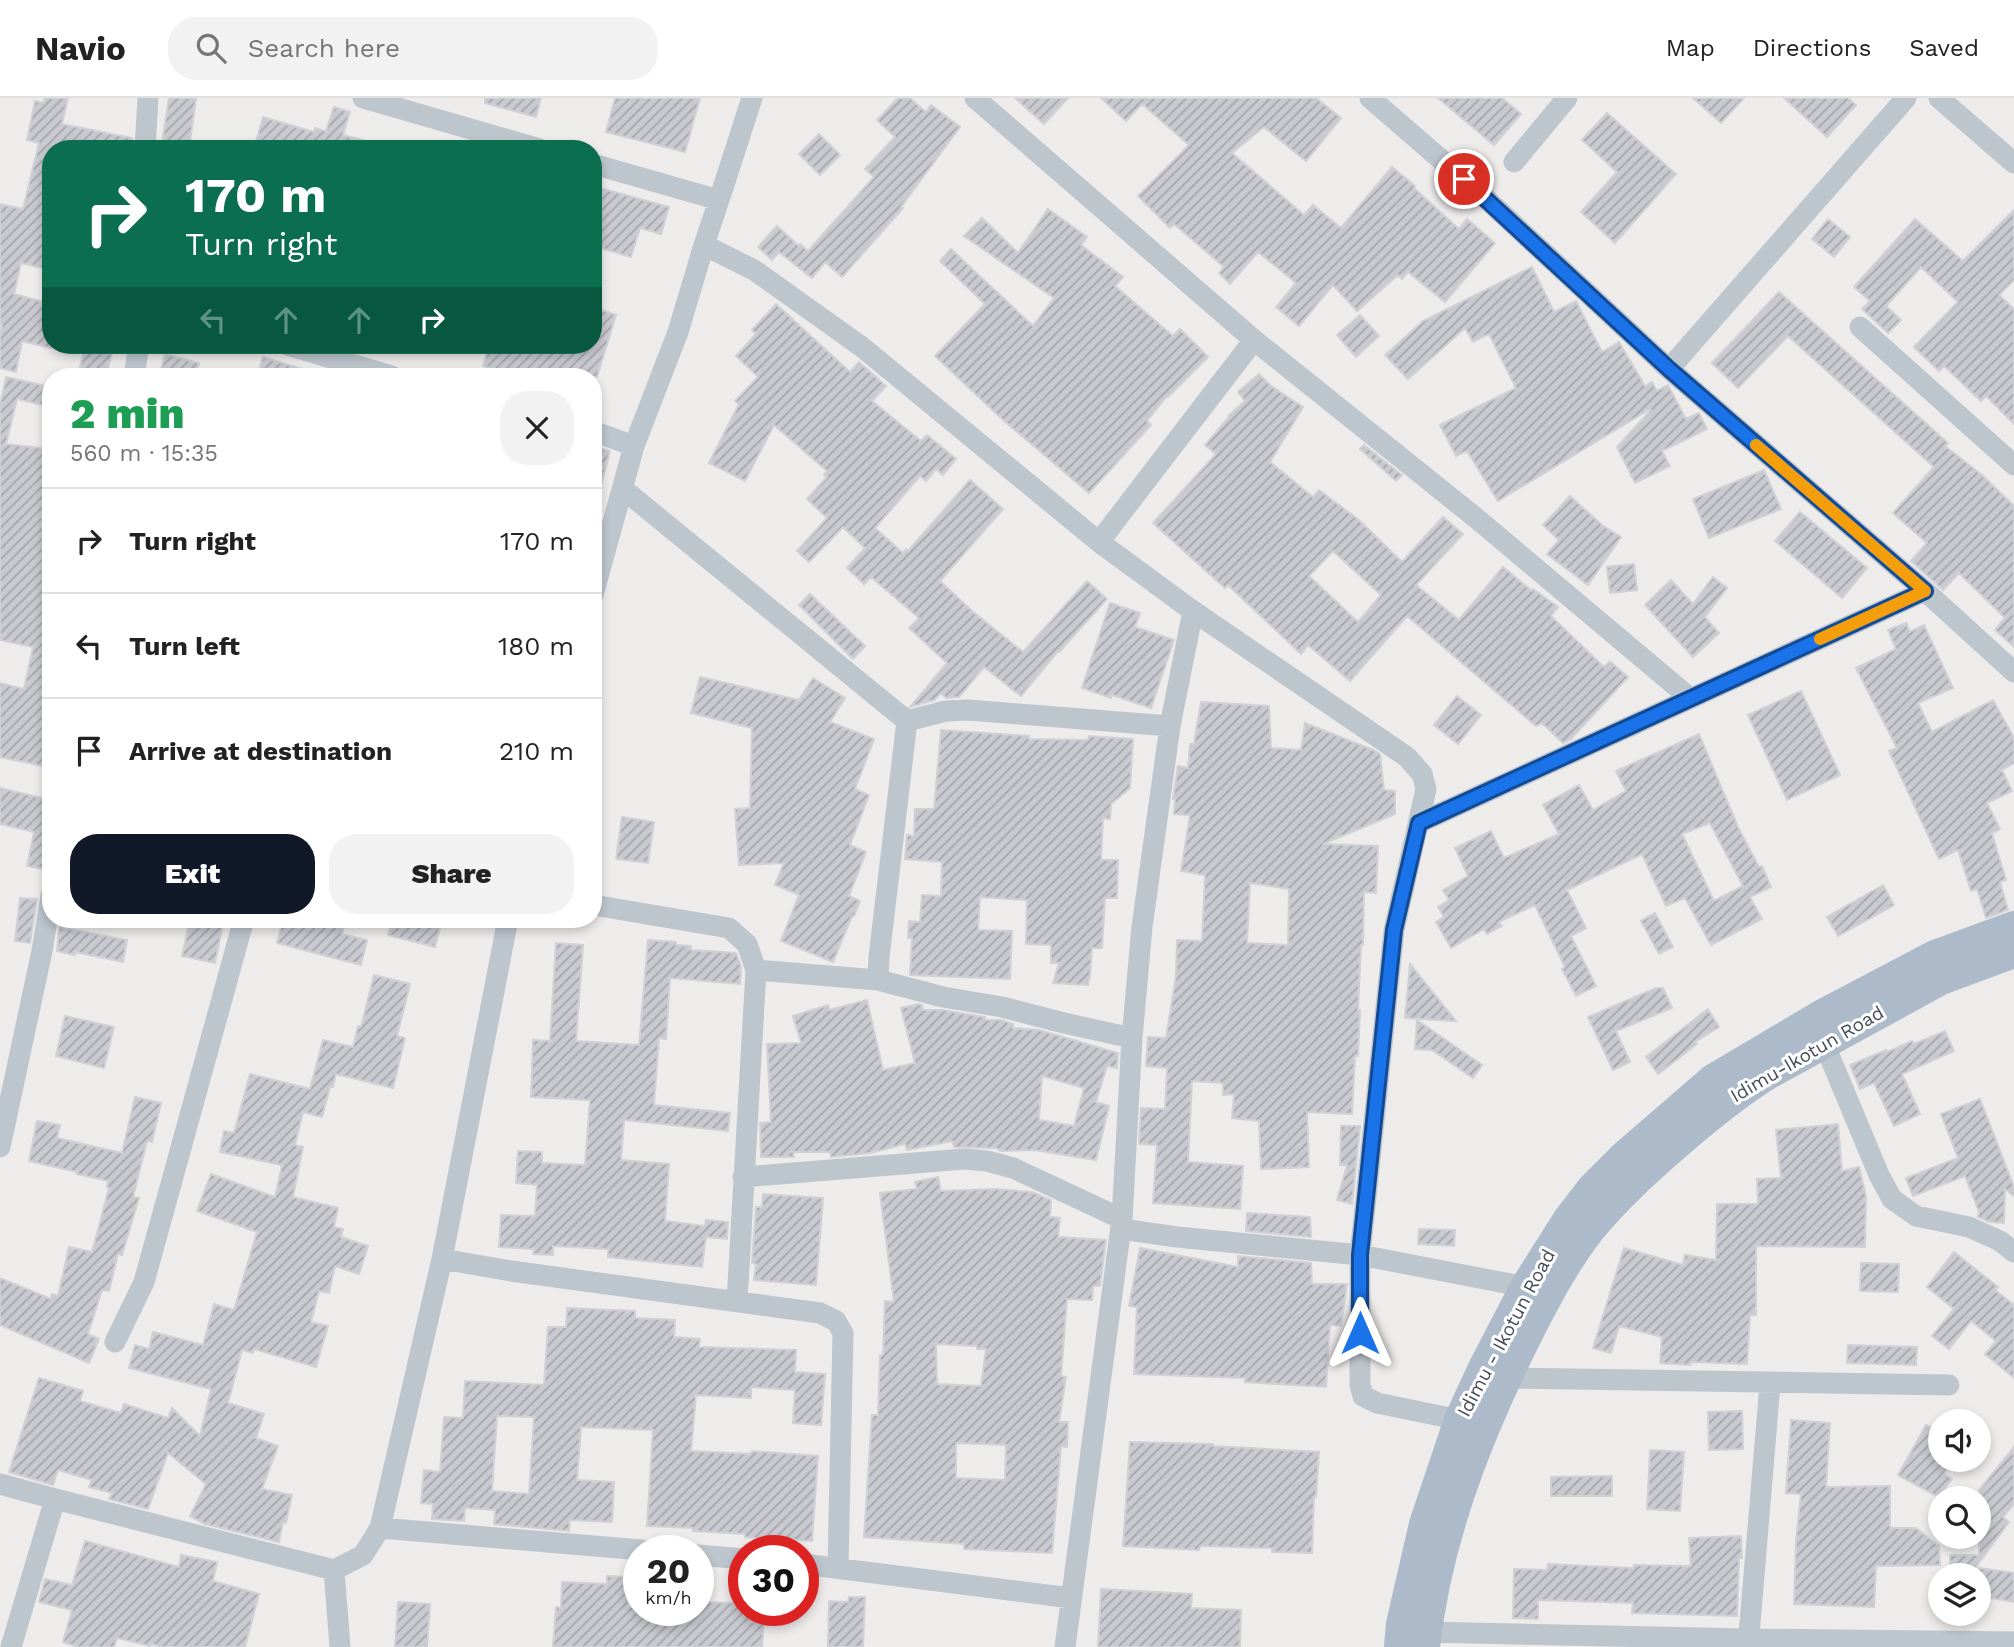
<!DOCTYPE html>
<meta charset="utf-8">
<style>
body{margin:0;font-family:"Work Sans",sans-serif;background:#f2f2f2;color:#222;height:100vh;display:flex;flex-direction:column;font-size:26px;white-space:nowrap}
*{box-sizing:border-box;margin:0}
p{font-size:23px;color:#767676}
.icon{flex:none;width:38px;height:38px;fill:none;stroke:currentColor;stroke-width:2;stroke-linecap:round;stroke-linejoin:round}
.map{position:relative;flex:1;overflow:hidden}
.panel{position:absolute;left:42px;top:270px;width:560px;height:560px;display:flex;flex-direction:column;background:#fff;border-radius:28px;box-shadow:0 4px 10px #0003}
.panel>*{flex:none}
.top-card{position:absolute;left:42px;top:42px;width:560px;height:214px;border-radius:28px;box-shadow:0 4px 10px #0003;background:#0b6e4f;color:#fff;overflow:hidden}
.buttons{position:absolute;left:1928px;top:1311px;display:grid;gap:14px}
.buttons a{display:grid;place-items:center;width:63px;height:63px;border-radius:50%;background:#fff;box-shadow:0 4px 10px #0003;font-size:35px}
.speed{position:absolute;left:623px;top:1437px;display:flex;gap:14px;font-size:35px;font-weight:700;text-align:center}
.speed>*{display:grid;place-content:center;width:91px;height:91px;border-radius:50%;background:#fff;box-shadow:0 4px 10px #0003;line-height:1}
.speed small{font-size:18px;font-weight:400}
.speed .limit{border:10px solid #d22;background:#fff;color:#111}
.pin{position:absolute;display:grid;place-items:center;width:60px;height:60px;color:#fff;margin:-30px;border:4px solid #fff;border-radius:50%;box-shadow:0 2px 7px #0007}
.me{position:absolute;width:77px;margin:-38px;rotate:0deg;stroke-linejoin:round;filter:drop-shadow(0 0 5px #0008)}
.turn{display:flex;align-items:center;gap:24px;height:147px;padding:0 28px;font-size:32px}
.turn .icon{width:91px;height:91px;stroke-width:2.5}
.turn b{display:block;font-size:49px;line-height:60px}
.lanes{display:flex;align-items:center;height:66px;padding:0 28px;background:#0003;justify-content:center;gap:35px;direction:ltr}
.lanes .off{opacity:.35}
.round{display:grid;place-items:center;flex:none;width:74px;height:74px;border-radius:28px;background:#f2f2f2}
.summary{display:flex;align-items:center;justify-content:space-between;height:119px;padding:0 28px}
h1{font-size:42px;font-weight:800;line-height:52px;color:#1e9e55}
.primary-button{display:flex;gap:14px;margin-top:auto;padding:14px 28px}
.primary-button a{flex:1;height:80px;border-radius:28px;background:#111827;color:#fff;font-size:28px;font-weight:800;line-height:80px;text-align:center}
.primary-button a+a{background:#f2f2f2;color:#222}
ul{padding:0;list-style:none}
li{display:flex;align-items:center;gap:21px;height:105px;padding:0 28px;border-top:2px solid #e0e0e0}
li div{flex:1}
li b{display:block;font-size:26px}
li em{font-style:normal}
header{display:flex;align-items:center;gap:42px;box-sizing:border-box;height:98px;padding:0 35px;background:#fff;border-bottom:2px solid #e0e0e0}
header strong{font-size:33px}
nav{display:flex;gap:38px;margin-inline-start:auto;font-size:24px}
.search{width:490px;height:63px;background:#f2f2f2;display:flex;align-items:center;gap:18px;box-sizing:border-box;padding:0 24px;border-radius:28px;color:#767676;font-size:26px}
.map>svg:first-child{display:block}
.building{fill:url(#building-hatch);stroke:#cfd1d7;stroke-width:2;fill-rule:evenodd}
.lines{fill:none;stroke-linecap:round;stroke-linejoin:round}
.street{stroke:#bdc5cd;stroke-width:21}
.primary{stroke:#acbac9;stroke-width:32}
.route-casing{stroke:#114b97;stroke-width:18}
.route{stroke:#1a73e8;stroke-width:12}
.slow{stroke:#f59e0b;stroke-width:12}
.labels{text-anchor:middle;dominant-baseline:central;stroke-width:6;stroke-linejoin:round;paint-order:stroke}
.street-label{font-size:19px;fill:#454e57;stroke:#fff}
</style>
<header>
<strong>Navio</strong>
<div class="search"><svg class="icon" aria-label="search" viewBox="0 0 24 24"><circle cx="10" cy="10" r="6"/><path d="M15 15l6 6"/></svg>Search here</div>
<nav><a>Map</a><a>Directions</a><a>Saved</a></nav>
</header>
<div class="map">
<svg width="2014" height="1549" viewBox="0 0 2014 1549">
<defs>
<pattern id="building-hatch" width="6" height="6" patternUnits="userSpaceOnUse" patternTransform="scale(1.75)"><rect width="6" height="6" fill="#c8cad0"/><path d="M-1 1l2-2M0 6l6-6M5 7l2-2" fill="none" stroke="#a4a6ac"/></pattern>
</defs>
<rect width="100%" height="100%" fill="#eeebeb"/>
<path class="building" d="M44,0H68L62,26L132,40V51H51V172L21,165L14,196L51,206V250L22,243L16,274L0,270V236L2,227H0V106L23,111L39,45L27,42L35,3L44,5Z
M169,0H196L189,51H161Z
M485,0H541L536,19L485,5Z
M615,0H700L685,54L606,34Z
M898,0H910L926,14L931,7L960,29L901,109L903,110L842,179L825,164L812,180L779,154L772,162L758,149L777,128L799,148L800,146L808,153L874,79L865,71L895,39L877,22Z
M1015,0H1068L1044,26Z
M1101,0H1316L1341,20L1306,63L1264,29L1232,55L1304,117L1313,107L1341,130L1392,69L1415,88L1414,90L1459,131L1467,121L1495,145L1445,204L1408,174L1402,181L1398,177L1357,213L1333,187L1299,228L1276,209L1296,185L1258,154L1230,186L1219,175L1224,169L1174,126L1170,130L1138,98L1189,47L1142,6L1126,23Z
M1438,0H1502L1521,16L1494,47Z
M1693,0H1744L1721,25Z
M1784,0H1848L1856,7L1827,39Z
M334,9L350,14L343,37L375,45L374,51H254L263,19L314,34L315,30L326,33Z
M1607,15L1676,76L1615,145L1581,114L1617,74L1582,42Z
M819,36L840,57L820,77L799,56Z
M593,88L669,109L661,136L640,130L631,159L593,148Z
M1048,111L1087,139L1081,147L1123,179L1115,188L1173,238L1180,231L1208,259L1168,299L1167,298L1147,323L1151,327L1089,395L1002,321L935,258L985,206L940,163L951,151L1033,228L1054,200L964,138L982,120L1018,155Z
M2014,112V182L1999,197L2014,211V326L1986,298L1981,303L1944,268L1939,273L1914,249L1958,204L1921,169L1886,208L1901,222L1888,235L1862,211L1870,203L1854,189L1915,121L1963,163Z
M1828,121L1850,139L1834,159L1812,141Z
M1532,169L1554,214L1576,203L1602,254L1619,244L1645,288L1652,284L1657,293L1668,287L1686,321L1699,315L1707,331L1662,353L1670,368L1635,385L1617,349L1651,312L1650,311L1498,403L1467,353L1456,358L1440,327L1516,290L1489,236L1473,244L1465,230L1408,281L1385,257L1423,223Z
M1779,194L1948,345L1945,348L1982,377L2014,408V549L1995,532L2005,520L1959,475L1943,492L1911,463L1927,445L1893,415L1934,369L1788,238L1738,290L1712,265Z
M776,206L850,274L859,264L886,288L872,303L921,343L927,337L956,361L943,377L936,371L926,383L920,378L875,430L903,455L906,451L908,453L970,382L1003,411L940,483L972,513L1023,554L1087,483L1107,501L1059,554L1058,553L1021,598L984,569L959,599L946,600L941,595L934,602L910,609L947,565L909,530L919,520L871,479L864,486L847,470L865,450L843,429L809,464L797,453L827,420L807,401L827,379L824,377L827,373L774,327L745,383L709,365L739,306L735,303L758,279L736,258L756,236L752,232Z
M593,209L616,217L597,279L516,278L483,268L489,247H593Z
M1360,217L1379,238L1356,259L1337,237Z
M85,247H114L106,278H78Z
M165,256L199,265L196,278H159Z
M263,259L312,274L311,278H257Z
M1259,276L1271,288L1303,309L1270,364L1313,399L1319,392L1359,422L1402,464L1443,419L1463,436L1416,487L1459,522L1503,469L1532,493L1533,491L1558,509L1551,518L1604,569L1610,563L1628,579L1571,641L1563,645L1542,625L1536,628L1407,518L1350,583L1308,547L1301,556L1228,487L1225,490L1153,425L1216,356L1205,347L1229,319L1228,318L1245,303L1238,294ZM1333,453L1381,497L1358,524L1309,478Z
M6,279L51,289V309L17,301L6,346L50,351L42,420L51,421V632L42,668L0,659V585L24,591L33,549L0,542V307Z
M1364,347L1402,377L1396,383L1360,351Z
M593,348L610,353L599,395H593Z
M1764,372L1781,411L1709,440L1693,401Z
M1570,398L1602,427L1621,439L1588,487L1547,456L1559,442L1543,427Z
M1800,414L1867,470L1842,500L1775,443Z
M1634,466L1637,492L1610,495L1607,469Z
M1713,479L1727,490L1705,519L1719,535L1693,559L1645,507L1671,482L1693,506Z
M810,496L865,548L853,561L799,507Z
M1110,505L1140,515L1135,529L1174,542L1151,610L1112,597L1111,600L1082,590Z
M1906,525L1910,534L1924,527L1953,590L1918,605L1932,634L1993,602L2014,640V665L2002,672L2012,693L1987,705L2000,731L1992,735L2006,782L2000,784L2008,812L1986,820L1977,791L1971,793L1958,752L1939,761L1889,653L1897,650L1856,570L1896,551L1888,532Z
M700,579L799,602L813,580L845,600L830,624L874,641L855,691L869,697L850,747L866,754L849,798L860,803L854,818H852L833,864L781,843L799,797L775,787L784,765L739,767L735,711L750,710L752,630L691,615Z
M1801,593L1840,677L1787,702L1748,617Z
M1457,598L1481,617L1458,646L1434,627Z
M1201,604L1269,608L1271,650L1301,652L1305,625L1373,652L1380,656L1384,692L1395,693V716L1323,746L1378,748L1376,795L1364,794L1363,847H1361L1358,912H1360L1358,958H1355L1352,1016L1307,1014L1309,1069L1261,1071L1259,1023L1232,1020L1234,996L1223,997V985L1192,983L1188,1064L1243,1068L1240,1111L1153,1105L1157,1047L1139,1046L1141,1010L1165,1011L1167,970L1146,968L1148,939L1166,940L1176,878L1177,842L1202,843L1205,777L1181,773L1190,717L1174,716L1175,701H1173L1178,668L1188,670L1190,646H1194ZM1250,785L1289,791L1288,847L1247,845Z
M941,632L1029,638V641L1088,642L1089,638L1133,641L1130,690L1111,706L1110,721L1103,720L1101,762H1118L1117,800H1105L1102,850H1092L1090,878L1088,887L1053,885L1059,865H1051V847L1026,846L1027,802L980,799L978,832L1012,833L1010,881L910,877L912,840H908L909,823L920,824L922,797L941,798L942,764L905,761L907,737L914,738L915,711H934Z
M1699,636L1738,729L1759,769L1762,768L1771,789L1750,799L1762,821L1711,847L1685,800L1666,808L1642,756L1567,792L1586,830L1571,838L1596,888L1576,898L1562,871L1565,869L1535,807L1499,824L1502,828L1487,836L1484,831L1451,850L1436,824L1444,819L1438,809L1449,802L1443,792L1468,778L1455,750L1491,733L1504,760L1559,736L1543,707L1579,687L1593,712L1626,693L1616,673ZM1710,725L1743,788L1714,803L1682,736Z
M0,690L42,700L44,691L51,692V738L43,771L27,768L34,734L0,726Z
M622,719L654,724L648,765L616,761Z
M1883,787L1894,807L1838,838L1827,819Z
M20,800L37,801L30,845L15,843Z
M1655,815L1673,849L1659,856L1641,823Z
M190,821H224L215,865L182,858Z
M283,821H346L342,836L367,842L361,867L277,845Z
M393,821H442L435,849L388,837Z
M59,829L127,842L123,864L75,854V857L57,853Z
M648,842L676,844V847L691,848V852L736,855L741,869L740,886L670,880L666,941L659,940L654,1007L730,1015L728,1033L624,1022L621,1062L669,1066L665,1123L705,1128L706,1122L728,1124L727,1141L706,1139L702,1169L608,1159V1151L553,1148V1157L533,1156L534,1151L499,1149L501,1117L535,1118L537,1087L516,1085L518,1053L542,1054V1065L585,1067L590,1002L531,999L533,942L550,943L556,845L583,847L576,943L639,947Z
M1410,866L1456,923L1405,920Z
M374,877L410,886L397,938L405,940L393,990L336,976L333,989H330L322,1019L303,1014L295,1047L303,1049L293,1099L338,1110L334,1129L343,1131L341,1139L368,1148L359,1176L335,1168L329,1195L319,1193L311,1224L328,1228L316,1269L254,1251L253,1255L242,1252L228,1305L264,1316L256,1340L278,1348L262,1391L292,1397L286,1425L283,1424L279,1444L205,1426L190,1418L206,1386L168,1355L148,1411L109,1401L112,1395L89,1389L92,1382L58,1372L53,1387L9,1374L39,1280L83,1293L80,1303L121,1315L124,1306L168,1320L172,1310L200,1338L211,1291L129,1270L135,1247L149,1251L153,1234L203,1247L214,1206L234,1212L257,1134L197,1113L211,1076L275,1099L282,1067L220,1054L224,1033L234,1035L250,976L310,991L323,942L353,949L358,928L361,929Z
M1656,890H1663L1672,910L1616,933L1630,964L1613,972L1588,919Z
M867,902L883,972L915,965L901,910L918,906L922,907L923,912H942L985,919V922H1001L1013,926V930L1039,932L1118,955L1117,970L1107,968L1096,1004L1109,1008L1096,1062L1034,1052L1001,1053L996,1050L954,1049L952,1043L907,1052L905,1046L870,1055L831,1059L830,1054H793L794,1059H761L760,1025L771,1024L767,946L801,945L793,918L828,907L829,912ZM1042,978L1084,990L1074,1028L1039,1022Z
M1708,911L1719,929L1695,944L1697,946L1658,976L1646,959Z
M65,918L114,929L104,970L56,958Z
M1417,922L1482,967L1473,980L1432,952L1415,951Z
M1945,933L1954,953L1902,976L1920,1016L1894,1028L1874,985L1860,991L1850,967L1886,952L1887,954L1912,943L1914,946Z
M135,999L161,1005L152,1044L147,1043L133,1099L139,1100L122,1157L118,1156L109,1193L102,1192L88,1236L99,1241L89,1265L0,1227V1180L51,1201L52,1196L58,1198L69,1149L92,1154L109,1090L107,1089L108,1083L77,1076V1074L29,1063L37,1023L60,1027L57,1040L122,1055Z
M1980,1001L2014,1089V1098L2005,1091L2004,1125L1990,1124L1978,1119L1979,1114L1965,1078L1913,1098L1906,1080L1958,1060L1941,1016Z
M1838,1026L1842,1073L1859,1069L1866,1098L1865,1149L1756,1148V1217H1750L1747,1266L1691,1264L1690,1267L1660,1265L1662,1239L1619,1228L1611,1255L1593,1250L1624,1150L1683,1167L1685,1157L1716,1162L1717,1106H1758L1757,1081L1781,1080L1776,1032Z
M1341,1028H1360L1352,1106L1337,1102L1347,1067H1340Z
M938,1079L941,1093L995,1091L1032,1094L1051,1102L1050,1119L1060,1120L1058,1139L1106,1142L1100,1188H1093L1092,1202L1067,1201L1061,1278L1066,1279L1059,1324H1068L1067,1349L1061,1348L1052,1455L964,1451V1446L864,1439L872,1317H878L880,1257H883L885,1203L894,1204L880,1095L917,1091L915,1084ZM936,1246L977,1248V1251H986L981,1288L937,1286ZM956,1345L1006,1347L1005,1382L956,1380Z
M763,1096L823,1100L816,1187L754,1182L756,1166L752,1165L756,1109H762Z
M1247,1115L1310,1119L1311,1139L1246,1133Z
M1419,1131L1455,1132L1454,1148L1418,1146Z
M1140,1150L1238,1169V1158L1311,1165L1312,1186H1347L1341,1228L1330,1227L1326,1289L1245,1284V1280L1134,1276L1137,1209L1129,1208Z
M1954,1154L1998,1189L1995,1192L2014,1207V1280L1985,1256L1996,1243L1971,1223L1949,1251L1932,1238L1954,1211L1927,1189Z
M1861,1165L1899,1166L1898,1194L1860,1193Z
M567,1210L635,1213V1220L675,1222L674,1239L700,1241L699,1249L796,1252L795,1274L825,1276L821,1327L793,1325L795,1292L751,1289V1300L696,1297L691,1353L751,1356L752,1353L818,1358L812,1443L745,1439V1436L693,1433V1430L647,1428L653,1332L581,1329L577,1382L614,1384L612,1424L570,1422L569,1433L494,1426L495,1412L465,1410L464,1423L432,1421L433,1406L421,1405L424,1372L440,1374L444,1319L463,1320L465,1283L544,1287L548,1229H566ZM497,1318L534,1319L529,1396L492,1393Z
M1848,1247L1917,1249L1916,1267L1847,1265Z
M1742,1313L1743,1351L1709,1352L1708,1314Z
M1791,1322L1830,1325L1826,1389L1890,1388V1430H1916L1939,1448L1940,1467L1876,1468L1874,1509L1794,1506L1796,1443L1801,1396L1786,1395Z
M1926,1327L1941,1335V1362H1952L1944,1376L1952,1381L1938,1399L1898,1377Z
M1130,1344L1213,1346V1348L1319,1354L1316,1399H1314L1312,1455L1272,1454V1450L1200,1448L1199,1452L1123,1448Z
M2014,1349V1406L2003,1419L2009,1424L1970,1477H1950V1457H1979V1392Z
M1650,1352L1684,1354L1680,1413L1647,1411Z
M1612,1378V1398H1551V1379Z
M1741,1438L1742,1460H1739L1737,1518L1632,1515L1633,1505L1538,1502V1521L1513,1520L1514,1471L1547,1472L1548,1466L1633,1470L1634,1467L1691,1468L1689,1440Z
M85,1443L179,1469L181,1457L217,1464L213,1483L259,1496L245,1549H164L150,1546V1548L117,1540L114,1549H78L63,1544L72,1512L39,1504L45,1481L72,1487Z
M1979,1470L2014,1475V1504L1979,1498Z
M607,1478L630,1479L628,1509H639V1512H698V1504L744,1505V1517H750V1524H764L762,1549H553L556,1509L561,1510L562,1484L607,1486Z
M1101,1491L1192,1496L1191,1510L1241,1512L1240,1549H1098Z
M849,1499H865L863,1549H828L829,1503L848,1504Z
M398,1504L430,1506L427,1549H395Z"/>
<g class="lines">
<path class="street" d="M363,0L540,51
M975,0L1254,242L1476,420L1690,600
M1370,0L1482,97L1669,271L1925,493L2014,574
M1939,0L2014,65
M145,51L148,0
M1514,64L1567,0
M593,66L719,102L752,0
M704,147L754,172L862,249L1099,444L1193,513L1407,659L1422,676L1426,691L1394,832L1360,1157V1287L1363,1298L1377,1305L1460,1322
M1860,229L2014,367
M287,247L392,278
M1669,271L1906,0
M134,278L139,247
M593,333L634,348
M623,391L907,623L879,859L878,882
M1099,444L1254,242
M593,497L634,348L678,234L704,147L719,102
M907,623L946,613L968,612L1170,628
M1419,725L1925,493
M593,807L729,830L747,846L756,872L737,1204
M756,872L878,882L943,899L1002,909L1064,925L1132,940
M1824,945L1879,1077L1892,1101L1916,1118L1969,1129L2000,1143L2014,1154
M0,1049L42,853L51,797
M743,1079L964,1061L987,1063L1013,1070L1122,1121
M1121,1131L1177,1139L1360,1157L1526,1189
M442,1161L511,1173L820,1215L836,1223L843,1235L838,1469
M115,1244L144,1184L244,821
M1505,1280L1949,1287
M0,1386L55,1401L334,1472L363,1457L380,1430L442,1161L508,821
M380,1430L642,1452
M698,1457L744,1461
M803,1466L1071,1500
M334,1472L340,1549
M1425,1534L1749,1541L2014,1544
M11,1549L55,1401
M1065,1549L1122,1121L1132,940L1142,829L1170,628L1193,513
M1748,1549L1770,1286"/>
<path class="primary" d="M1400,1549L1402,1526L1425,1426L1460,1322L1484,1270L1526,1189L1569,1121L1593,1090L1624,1059L1713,982L1821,918L1935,858L2014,829
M1424,1549C1436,1438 1479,1331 1529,1232C1547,1197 1565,1163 1589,1132C1615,1100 1645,1073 1676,1046C1706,1020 1735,996 1769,975L1941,881L2014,854"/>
</g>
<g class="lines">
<g class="route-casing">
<path id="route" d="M1360,1235V1157L1394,832L1419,725L1925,493L1669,271L1464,81"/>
</g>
<use href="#route" class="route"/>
<path class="slow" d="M1756,347L1925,493L1820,541"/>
</g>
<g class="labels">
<g class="street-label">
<text transform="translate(1807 956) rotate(-30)">Idimu-Ikotun Road</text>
<text transform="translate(1506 1235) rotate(-62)">Idimu - Ikotun Road</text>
</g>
</g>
</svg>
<div class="buttons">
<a><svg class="icon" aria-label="sound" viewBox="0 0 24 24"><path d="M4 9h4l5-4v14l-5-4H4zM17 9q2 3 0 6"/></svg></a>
<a><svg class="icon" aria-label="search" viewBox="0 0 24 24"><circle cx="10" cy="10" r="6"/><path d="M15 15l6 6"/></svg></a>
<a><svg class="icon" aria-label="layers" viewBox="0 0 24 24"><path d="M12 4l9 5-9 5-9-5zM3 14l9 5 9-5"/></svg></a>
</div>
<div class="speed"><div>20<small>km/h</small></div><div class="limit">30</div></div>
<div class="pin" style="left:1464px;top:81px;background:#d93025"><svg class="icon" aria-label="arrive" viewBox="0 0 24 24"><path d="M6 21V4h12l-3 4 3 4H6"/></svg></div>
<svg class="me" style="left:1360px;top:1235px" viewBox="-20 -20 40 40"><path d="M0-17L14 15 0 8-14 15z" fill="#1a73e8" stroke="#fff" stroke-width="4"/></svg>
<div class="top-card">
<div class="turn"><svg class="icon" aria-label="right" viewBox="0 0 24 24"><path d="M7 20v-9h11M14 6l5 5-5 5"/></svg><div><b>170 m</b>Turn right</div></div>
<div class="lanes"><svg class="icon off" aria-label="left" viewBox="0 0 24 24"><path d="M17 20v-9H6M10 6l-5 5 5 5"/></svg><svg class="icon off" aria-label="ahead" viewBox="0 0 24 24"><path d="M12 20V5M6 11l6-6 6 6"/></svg><svg class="icon off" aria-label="ahead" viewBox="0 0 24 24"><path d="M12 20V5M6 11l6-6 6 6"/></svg><svg class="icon" aria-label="right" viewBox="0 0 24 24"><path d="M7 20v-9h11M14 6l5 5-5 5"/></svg></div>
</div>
<section class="panel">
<div class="summary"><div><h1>2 min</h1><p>560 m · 15:35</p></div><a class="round"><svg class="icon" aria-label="close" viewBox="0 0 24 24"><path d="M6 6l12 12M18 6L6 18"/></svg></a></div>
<ul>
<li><svg class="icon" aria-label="right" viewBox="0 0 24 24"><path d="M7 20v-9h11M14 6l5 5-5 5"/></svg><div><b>Turn right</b></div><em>170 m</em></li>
<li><svg class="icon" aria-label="left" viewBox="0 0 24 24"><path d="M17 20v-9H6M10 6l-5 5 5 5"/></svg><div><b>Turn left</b></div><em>180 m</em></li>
<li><svg class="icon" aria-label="arrive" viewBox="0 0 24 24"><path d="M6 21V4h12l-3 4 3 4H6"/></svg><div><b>Arrive at destination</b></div><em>210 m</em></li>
</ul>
<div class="primary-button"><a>Exit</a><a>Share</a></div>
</section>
</div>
